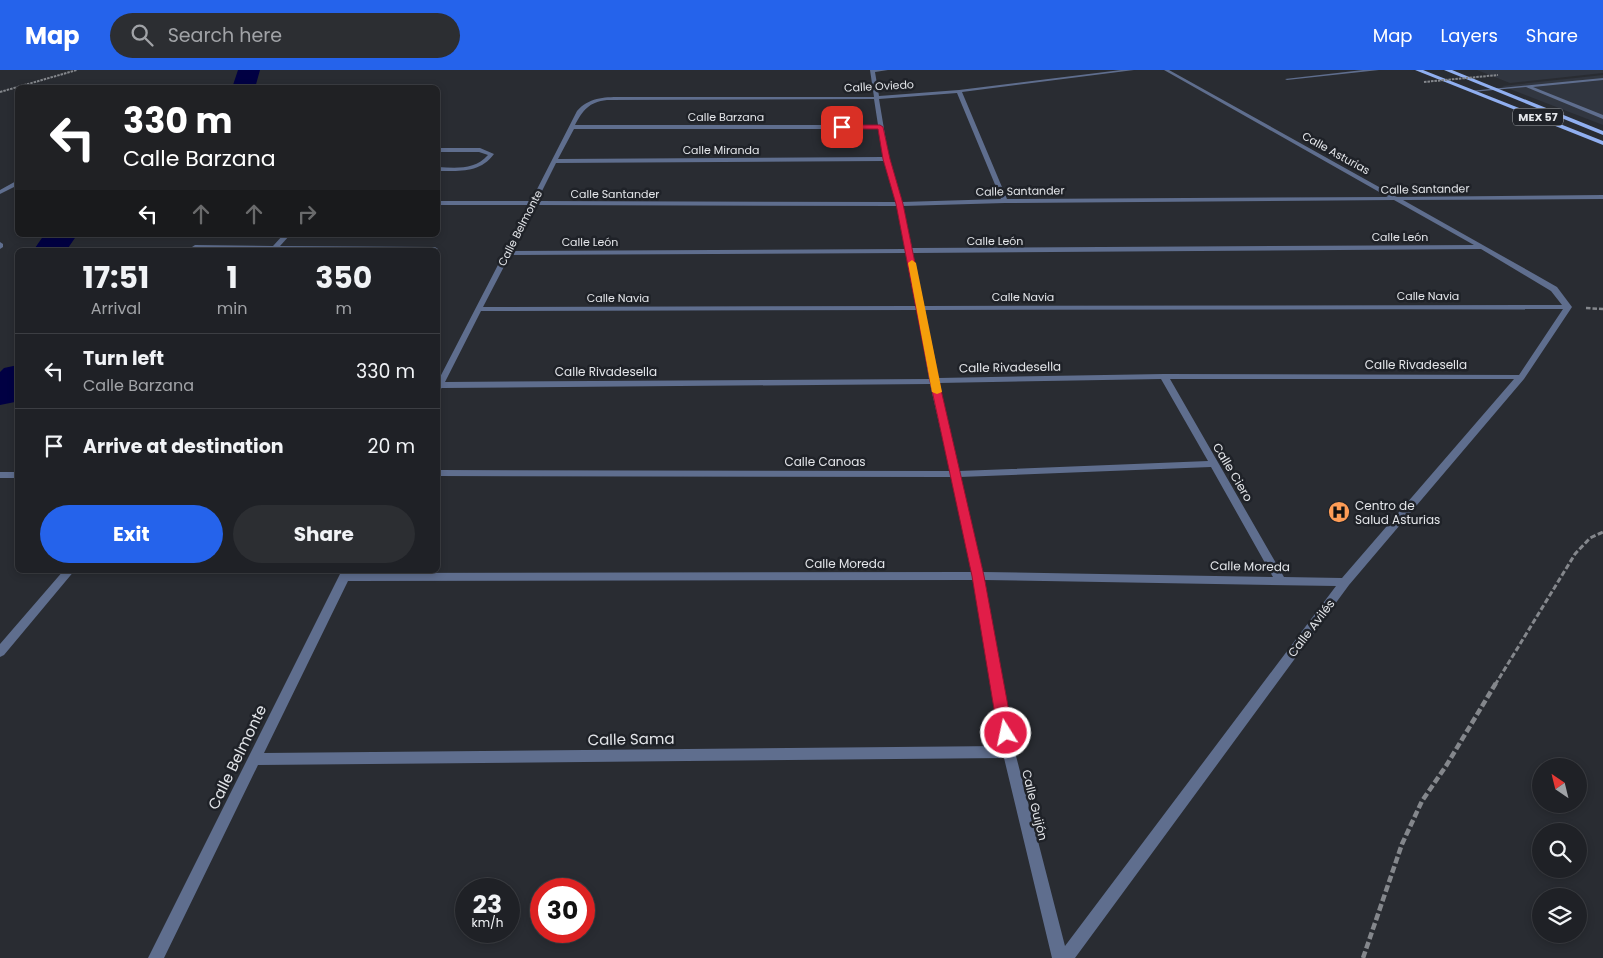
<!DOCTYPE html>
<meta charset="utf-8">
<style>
body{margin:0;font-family:Poppins,sans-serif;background:#2c2e32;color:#f1f3f6;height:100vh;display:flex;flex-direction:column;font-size:19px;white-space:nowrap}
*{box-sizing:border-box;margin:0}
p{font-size:16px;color:#a1a3a7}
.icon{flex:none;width:28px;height:28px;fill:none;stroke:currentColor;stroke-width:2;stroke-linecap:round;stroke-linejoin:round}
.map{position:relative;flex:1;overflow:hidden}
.side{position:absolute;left:15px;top:178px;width:425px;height:325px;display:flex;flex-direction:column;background:#1f2126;border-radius:8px;box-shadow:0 2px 8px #0003,0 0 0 1px #3c3e43}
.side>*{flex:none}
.top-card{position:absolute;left:15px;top:15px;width:425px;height:152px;border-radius:8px;box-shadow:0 2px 8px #0003,0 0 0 1px #3c3e43;background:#202124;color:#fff;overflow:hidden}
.needle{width:32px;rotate:325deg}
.buttons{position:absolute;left:1532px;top:688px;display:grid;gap:10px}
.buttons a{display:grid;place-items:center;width:55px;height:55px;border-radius:50%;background:#1f2126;box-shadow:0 2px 8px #0003,0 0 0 1px #3c3e43;font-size:25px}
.speed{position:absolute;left:455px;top:808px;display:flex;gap:10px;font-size:25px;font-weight:700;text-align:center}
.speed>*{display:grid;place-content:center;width:65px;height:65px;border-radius:50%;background:#1f2126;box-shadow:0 2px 8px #0003,0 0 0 1px #3c3e43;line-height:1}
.speed small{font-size:12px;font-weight:400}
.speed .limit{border:8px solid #d22;background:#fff;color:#111}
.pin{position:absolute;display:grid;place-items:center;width:42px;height:42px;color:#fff;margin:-21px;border-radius:10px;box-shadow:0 2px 8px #0006}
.me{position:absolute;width:55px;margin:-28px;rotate:350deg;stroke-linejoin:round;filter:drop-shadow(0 0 4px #0008)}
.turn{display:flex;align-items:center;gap:18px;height:105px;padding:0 25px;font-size:22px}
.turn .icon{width:65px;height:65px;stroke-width:2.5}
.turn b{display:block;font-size:35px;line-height:42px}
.lanes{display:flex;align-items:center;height:48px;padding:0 25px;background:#0003;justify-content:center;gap:25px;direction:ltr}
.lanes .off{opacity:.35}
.eta{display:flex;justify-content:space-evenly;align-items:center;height:85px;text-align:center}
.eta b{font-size:30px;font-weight:700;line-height:35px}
.primary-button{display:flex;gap:10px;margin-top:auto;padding:10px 25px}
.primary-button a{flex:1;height:58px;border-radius:30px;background:#2563eb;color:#fff;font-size:20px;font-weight:700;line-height:58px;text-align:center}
.primary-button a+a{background:#2c2e32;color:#f1f3f6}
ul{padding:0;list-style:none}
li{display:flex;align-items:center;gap:15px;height:75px;padding:0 25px;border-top:1px solid #3c3e43}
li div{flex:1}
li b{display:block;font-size:19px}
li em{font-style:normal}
header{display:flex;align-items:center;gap:30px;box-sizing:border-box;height:70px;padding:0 25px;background:#2563eb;color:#fff}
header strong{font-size:24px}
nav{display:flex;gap:28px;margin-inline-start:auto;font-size:18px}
.search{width:350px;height:45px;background:#2c2e32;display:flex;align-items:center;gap:12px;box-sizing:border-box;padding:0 18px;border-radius:28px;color:#a1a3a7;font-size:19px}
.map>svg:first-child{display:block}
.built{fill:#313640}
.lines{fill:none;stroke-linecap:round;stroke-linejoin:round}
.river{fill:#010043;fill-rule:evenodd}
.path-far3{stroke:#84878c;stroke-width:2;stroke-dasharray:2.5 1;stroke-linecap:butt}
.path-far2{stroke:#84878c;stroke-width:2.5;stroke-dasharray:4.5 2;stroke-linecap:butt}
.path-far1{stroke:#84878c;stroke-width:3;stroke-dasharray:5.5 2.5;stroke-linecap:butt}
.path{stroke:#84878c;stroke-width:4.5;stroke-dasharray:7 3;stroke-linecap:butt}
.service{fill:#5f6e8e;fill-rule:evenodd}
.minor{fill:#5f6e8e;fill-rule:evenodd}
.primary{fill:#90aff0;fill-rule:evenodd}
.path-bridge{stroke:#84878c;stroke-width:2;stroke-dasharray:2.5 1;stroke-linecap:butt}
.route{fill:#e11d48;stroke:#92132f}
.slow{fill:#f59e0b}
.labels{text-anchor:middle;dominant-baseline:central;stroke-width:5;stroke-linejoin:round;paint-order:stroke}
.far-street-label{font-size:11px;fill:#e3e5e9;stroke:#1f2228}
.shield{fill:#1f2228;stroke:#a8aaaf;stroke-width:1}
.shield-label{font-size:11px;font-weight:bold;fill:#e3e5e9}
.street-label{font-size:12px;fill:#e3e5e9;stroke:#1f2228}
.poi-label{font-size:12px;fill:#e3e5e9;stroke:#1f2228;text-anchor:start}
.near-street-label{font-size:15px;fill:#e3e5e9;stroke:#1f2228}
</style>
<header>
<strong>Map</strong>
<div class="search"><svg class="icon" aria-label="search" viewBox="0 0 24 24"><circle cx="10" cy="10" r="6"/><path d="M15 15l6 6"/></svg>Search here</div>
<nav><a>Map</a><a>Layers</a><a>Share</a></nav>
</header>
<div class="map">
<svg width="1603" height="888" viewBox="0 0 1603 888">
<rect width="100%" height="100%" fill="#292c32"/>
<path class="built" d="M1477,0H1603V3L1510,13Z
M1603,5V55L1502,16Z"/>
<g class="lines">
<path class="river" d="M238,0H260L255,18H232Z
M44,165H77L68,178L69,180H36L35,178Z
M18,295V329L15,332L0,335V302L4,298Z"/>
<path class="path-far3" d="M0,22L77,0"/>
<path class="path-far2" d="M1586,238L1603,239"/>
<path class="path-far1" d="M1495,615L1575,484L1590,468L1603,462"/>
<path class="path" d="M1363,888L1402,774L1422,731L1446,696L1496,613"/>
<path class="service" d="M1363,0H1379L1287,10L1285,9Z
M1603,8V10L1533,17L1603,45V49L1526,17L1472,22L1470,21Z
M18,110V115L0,124V120Z
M0,172L3,174V177L0,179Z"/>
<path class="minor" d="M870,0H888L875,2L879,26L959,20L1121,0H1134L962,22L1007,129L1388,127L1164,0H1169L1397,127L1603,125V129L1403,130L1536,205L1557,217L1572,237L1524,309L1349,515L1075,888H1052L1004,688L258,695L164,888H148L342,500H352L351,503L972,502L951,407L438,406V400L950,401L930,314L442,318L438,320V311L529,135H438V131H531L577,41C590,26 608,27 626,27H874ZM957,23L1001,129L902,132L889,89L879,29ZM874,29L878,55H575C583,40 589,32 607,30ZM574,59H879L883,87L558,89ZM884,91L896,132L537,131L556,93ZM1394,130L1474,175L912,178L903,136L1005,133ZM535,135L897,136L905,179L512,181ZM1481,179L1551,221L1562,235L923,236L913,183ZM906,183L916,236L483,237L510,185ZM1563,239L1519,305L1164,304L938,308L924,240ZM917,240L929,309L445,312L481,241ZM1161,309L1208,391L959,401L939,313ZM1170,309H1514L1342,508L1284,507ZM1211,397L1273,507L983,502L960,407ZM973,510L1002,676L264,683L348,511ZM984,510L1336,516L1065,876L1015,682Z
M438,78H480L494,84C480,103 460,101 438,101V97C456,98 475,100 488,85L479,82H438Z
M283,165H290L280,176L435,177L438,179H195L192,177L195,175L273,176Z
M0,402H18V408H0Z
M64,500H75L4,585L0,587V574Z"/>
<path class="primary" d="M1415,0H1423L1603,71V75Z
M1444,0H1452L1603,61V65Z"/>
<path class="path-bridge" d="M1424,12L1498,5"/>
</g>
<path class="route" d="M880,55L883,57L890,89L903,134L939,311L984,506L1013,663L1011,667L1006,669L1000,667L998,663L972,506L930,311L896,134L883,89L878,59H842L839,57L842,55Z"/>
<path class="slow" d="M912,190L916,193L942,322L937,324L932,322L908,193Z"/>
<defs>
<g id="hospital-disc" transform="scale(1.125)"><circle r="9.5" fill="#fd9c56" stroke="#1f2228"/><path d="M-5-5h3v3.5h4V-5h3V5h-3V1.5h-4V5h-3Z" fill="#111"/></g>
</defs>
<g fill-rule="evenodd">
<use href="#hospital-disc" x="1339" y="442"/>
</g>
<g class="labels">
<g class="far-street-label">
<text transform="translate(879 16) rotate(-3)">Calle Oviedo</text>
<text x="726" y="47">Calle Barzana</text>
<text x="721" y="80">Calle Miranda</text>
<text transform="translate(1336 83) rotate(29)">Calle Asturias</text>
<text transform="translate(1425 119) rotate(-1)">Calle Santander</text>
<text transform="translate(1020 121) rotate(-1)">Calle Santander</text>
<text x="615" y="124">Calle Santander</text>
<text transform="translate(520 158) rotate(-63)">Calle Belmonte</text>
<text x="1400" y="167">Calle León</text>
<text x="995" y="171">Calle León</text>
<text x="590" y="172">Calle León</text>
<text x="1428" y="226">Calle Navia</text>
<text x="1023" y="227">Calle Navia</text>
<text x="618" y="228">Calle Navia</text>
</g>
<rect class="shield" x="1513" y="38.5" width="50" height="17" rx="4"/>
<g class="shield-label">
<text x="1538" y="47">MEX 57</text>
</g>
<g class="street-label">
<text x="1416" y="294">Calle Rivadesella</text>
<text transform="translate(1010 297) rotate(-1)">Calle Rivadesella</text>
<text x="606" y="301">Calle Rivadesella</text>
<text x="825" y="391">Calle Canoas</text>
<text transform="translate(1233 402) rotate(59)">Calle Ciero</text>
<text x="845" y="493">Calle Moreda</text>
<text transform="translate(1250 496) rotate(1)">Calle Moreda</text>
<text transform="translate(1311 558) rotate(-53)">Calle Avilés</text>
<text transform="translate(1035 735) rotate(76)">Calle Guijón</text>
</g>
<g class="poi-label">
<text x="1355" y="435">Centro de<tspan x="1355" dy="14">Salud Asturias</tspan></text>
</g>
<g class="near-street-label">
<text transform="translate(631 669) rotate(-1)">Calle Sama</text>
<text transform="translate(237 687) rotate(-64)">Calle Belmonte</text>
</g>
</g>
</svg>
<div class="buttons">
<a><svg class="needle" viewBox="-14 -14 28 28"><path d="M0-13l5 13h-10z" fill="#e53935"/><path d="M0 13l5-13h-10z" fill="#a1a3a7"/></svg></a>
<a><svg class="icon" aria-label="search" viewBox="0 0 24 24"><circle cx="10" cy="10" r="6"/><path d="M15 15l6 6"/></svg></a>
<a><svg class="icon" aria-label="layers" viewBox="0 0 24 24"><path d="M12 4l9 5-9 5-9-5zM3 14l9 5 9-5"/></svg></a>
</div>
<div class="speed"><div>23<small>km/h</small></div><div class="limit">30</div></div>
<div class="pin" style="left:842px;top:57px;background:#d93025"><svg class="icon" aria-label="arrive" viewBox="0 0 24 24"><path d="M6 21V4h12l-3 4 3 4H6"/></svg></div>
<svg class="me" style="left:1006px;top:663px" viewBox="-20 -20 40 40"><circle r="17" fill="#e11d48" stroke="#fff" stroke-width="3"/><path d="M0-11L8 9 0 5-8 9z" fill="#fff"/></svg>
<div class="top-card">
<div class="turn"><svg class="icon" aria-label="left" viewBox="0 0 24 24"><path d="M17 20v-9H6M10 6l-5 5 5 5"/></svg><div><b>330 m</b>Calle Barzana</div></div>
<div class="lanes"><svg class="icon" aria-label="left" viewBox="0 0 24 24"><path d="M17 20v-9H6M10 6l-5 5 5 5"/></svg><svg class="icon off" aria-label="ahead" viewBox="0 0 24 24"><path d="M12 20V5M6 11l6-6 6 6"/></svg><svg class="icon off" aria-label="ahead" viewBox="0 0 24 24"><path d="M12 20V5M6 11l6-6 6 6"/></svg><svg class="icon off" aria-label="right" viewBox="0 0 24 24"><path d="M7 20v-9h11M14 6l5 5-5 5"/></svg></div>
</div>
<section class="side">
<div class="eta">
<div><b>17:51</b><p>Arrival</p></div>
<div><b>1</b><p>min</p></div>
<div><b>350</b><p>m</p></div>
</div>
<ul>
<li><svg class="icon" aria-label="left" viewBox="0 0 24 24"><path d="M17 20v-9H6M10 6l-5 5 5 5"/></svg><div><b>Turn left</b><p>Calle Barzana</p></div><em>330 m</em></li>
<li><svg class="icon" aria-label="arrive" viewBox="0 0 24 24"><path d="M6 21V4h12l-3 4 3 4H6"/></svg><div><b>Arrive at destination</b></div><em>20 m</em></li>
</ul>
<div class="primary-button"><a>Exit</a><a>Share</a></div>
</section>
</div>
